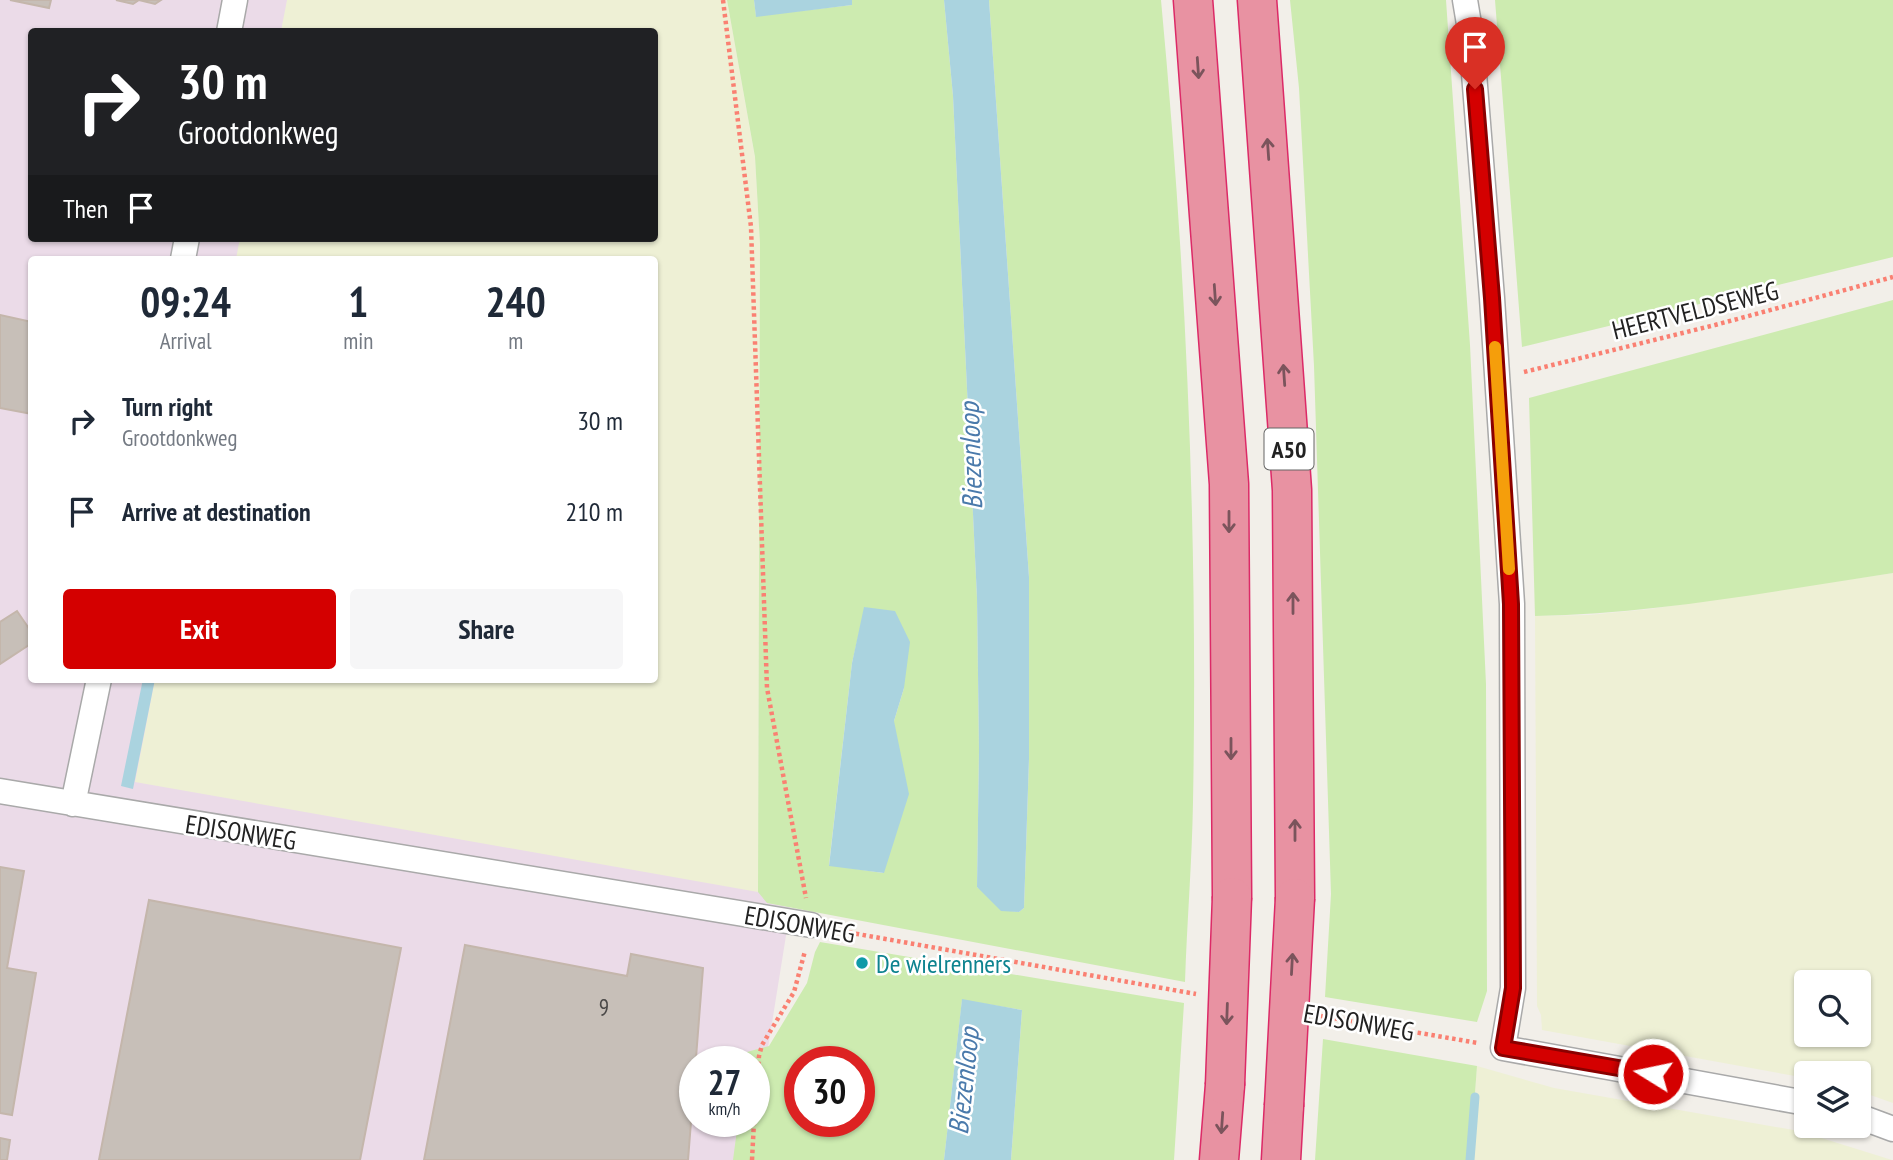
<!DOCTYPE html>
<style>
body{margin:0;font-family:"PT Sans Narrow",sans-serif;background:#f6f6f7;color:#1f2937;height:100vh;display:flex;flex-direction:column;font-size:26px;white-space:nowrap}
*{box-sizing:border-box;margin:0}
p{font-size:23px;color:#747a83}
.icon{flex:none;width:38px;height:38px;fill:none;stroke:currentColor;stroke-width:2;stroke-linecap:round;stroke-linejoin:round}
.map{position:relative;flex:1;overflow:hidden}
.drawer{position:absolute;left:28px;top:256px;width:630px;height:427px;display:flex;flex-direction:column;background:#fff;border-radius:7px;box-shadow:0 2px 5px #0004}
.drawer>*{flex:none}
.hud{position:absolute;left:28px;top:28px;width:630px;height:214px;border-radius:7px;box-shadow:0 2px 5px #0004;background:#202124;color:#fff;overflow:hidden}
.fabs{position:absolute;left:1794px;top:970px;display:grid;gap:14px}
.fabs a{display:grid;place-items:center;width:77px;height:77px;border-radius:7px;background:#fff;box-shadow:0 2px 5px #0004;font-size:35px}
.speed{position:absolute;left:679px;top:1046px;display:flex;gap:14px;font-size:35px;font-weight:700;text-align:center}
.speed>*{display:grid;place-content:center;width:91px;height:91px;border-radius:50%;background:#fff;box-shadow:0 2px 5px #0004;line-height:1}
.speed small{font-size:18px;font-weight:400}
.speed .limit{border:10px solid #d22;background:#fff;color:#111}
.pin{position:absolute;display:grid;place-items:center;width:60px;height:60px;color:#fff;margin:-72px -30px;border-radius:50% 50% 50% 0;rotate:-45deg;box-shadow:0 0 7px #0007}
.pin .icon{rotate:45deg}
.me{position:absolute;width:77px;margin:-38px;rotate:280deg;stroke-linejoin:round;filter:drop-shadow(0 0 5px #0008)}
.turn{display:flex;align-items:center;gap:24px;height:147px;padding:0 35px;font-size:32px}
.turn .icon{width:91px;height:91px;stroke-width:2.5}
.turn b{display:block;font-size:49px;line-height:60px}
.then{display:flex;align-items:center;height:66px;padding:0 35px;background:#0003;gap:14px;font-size:26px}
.eta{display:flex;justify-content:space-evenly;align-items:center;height:119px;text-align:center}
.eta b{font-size:42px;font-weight:800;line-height:49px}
.action{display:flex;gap:14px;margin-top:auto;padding:14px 35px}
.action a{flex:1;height:80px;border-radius:7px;background:#d40000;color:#fff;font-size:28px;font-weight:800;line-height:80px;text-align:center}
.action a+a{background:#f6f6f7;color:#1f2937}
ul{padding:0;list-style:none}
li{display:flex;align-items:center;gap:21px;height:91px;padding:0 35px}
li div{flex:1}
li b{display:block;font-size:26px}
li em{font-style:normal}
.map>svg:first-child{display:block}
.industrial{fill:#ebdbe8;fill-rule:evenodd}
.farmland{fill:#eef0d5;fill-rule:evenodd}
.grass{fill:#cdebb0;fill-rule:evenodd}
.water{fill:#aad3df}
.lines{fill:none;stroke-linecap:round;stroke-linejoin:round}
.stream{stroke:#aad3df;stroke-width:9}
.building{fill:#c7bfb8;stroke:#c4b6ab;stroke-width:2}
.street-casing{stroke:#a9a9a9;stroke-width:27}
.highway-casing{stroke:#dc2a67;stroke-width:41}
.path{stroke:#fa8072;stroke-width:4.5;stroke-dasharray:3.5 3.5;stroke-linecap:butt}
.street{stroke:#fff;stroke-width:24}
.highway{stroke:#e892a2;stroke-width:38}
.highway-bridge-casing{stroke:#dc2a67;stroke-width:41;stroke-linecap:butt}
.highway-bridge{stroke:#e892a2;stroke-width:38}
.oneway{stroke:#7b545c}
.route-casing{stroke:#8a0000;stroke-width:18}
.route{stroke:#d40000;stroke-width:12}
.slow{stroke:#f59e0b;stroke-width:12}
.culture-dot{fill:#0f9aa8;stroke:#fff;stroke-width:2.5}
.labels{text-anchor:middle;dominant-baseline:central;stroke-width:5;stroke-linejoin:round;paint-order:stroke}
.number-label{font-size:23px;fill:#4b4948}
.shield{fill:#fff;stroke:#646464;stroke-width:2}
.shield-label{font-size:24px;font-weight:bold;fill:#222}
.street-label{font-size:26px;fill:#222;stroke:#fff}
.culture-label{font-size:26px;fill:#0d838f;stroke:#fff;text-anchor:start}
.water-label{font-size:28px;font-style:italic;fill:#4a7aab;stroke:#fff}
</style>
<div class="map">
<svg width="1893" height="1160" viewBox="0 0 1893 1160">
<rect width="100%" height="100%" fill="#f2efe9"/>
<path class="industrial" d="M0,0H290L284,31L32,32V238H244L240,259H32V679H160L793,892L750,1160H0ZM695,1062H754V1122H695Z"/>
<path class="farmland" d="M287,0H727L755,158L760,244L758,892L135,782L155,679H654V259H236L240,238H654V32L281,31Z
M1893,573V1103L1859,1091L1858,1073H1806V1078L1542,1030L1541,1015L1537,1006L1535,616L1589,615L1650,609ZM1806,982H1858V1034H1806Z
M1477,1066L1554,1088L1799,1131L1892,1160H1470Z"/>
<path class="grass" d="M727,0H754L756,16L852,5V0H944L953,96L977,598L979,751L977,887L1011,911L1019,912L1024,908L1029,759V577L989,0H1161C1186,266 1198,535 1193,802C1192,862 1187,922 1185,982L767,903L758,892L760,244L755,157ZM865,607L904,688L894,721L883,873L829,865L852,663Z
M1290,0H1446L1470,345L1486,684L1487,991L1477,1022L1325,997L1331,894L1314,366L1299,88Z
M1495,0H1893V257L1522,347Z
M1893,300V573C1774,591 1656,614 1535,616L1529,398Z
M820,942L1184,1003L1174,1160H1011L1022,1010L962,1000L944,1160H733L738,1122H754V1062H745L747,1052L769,1046L807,983L815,952ZM800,1062H859V1122H800Z
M1323,1039L1477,1066L1470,1160H1315Z"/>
<path class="water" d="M754,0H852V5L756,17Z
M944,0H989L1029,577V759L1024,908L1019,912L1001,911L977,887L979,751L977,598L953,96Z
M864,607L895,611L910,642L904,688L894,721L909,794L884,873L829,866L852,663Z
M143,679H155L133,789L121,786Z
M962,999L1022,1010L1011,1160H944Z"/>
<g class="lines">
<path class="stream" d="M1470,1160L1475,1097"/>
</g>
<path class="building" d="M10,0H51L49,8Z
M116,0H161L155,4L139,0L133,4Z
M0,315L32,322V414L0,408Z
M17,611L32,633V643L0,664V622Z
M0,867L24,871L7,968L36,973L12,1115L0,1113Z
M149,900L401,948L360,1160H99Z
M465,945L627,976L631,954L703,968L688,1160H424Z
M0,1138L10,1140L7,1160H0Z"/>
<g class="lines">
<g class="street-casing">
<path id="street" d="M1465,0L1471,36L1492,298L1512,604L1513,988L1503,1048L1806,1103
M229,32L235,0
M183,259L187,238
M0,791L811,925
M73,804L99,679
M1858,1116L1893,1129"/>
</g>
<g class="highway-casing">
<path id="highway" d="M1193,0L1229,484L1232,897
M1257,0L1292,490L1295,898
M1219,1160L1225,1085
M1281,1160L1284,1106"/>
</g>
<path class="path" d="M723,0L751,227L767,688L806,898
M1524,372L1715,325L1893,277
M835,930L1196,994
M1321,1016L1478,1043
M754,1121L759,1056L762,1045L794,992L805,951
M752,1160L754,1122"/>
<use href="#street" class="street"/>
<use href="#highway" class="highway"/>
<g class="highway-bridge-casing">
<path id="highway-bridge" d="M1225,1085L1232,897
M1284,1106L1295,898"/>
</g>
<use href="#highway-bridge" class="highway-bridge"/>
</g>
<defs><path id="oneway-shaft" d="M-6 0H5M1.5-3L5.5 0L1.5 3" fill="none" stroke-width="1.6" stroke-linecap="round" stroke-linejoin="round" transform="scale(1.75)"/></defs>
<g class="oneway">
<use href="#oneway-shaft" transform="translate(1198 68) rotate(86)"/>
<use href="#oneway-shaft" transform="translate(1268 149) rotate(-94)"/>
<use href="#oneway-shaft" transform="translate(1215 295) rotate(86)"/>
<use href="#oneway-shaft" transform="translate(1284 375) rotate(-94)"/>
<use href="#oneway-shaft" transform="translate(1229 522) rotate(90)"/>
<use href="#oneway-shaft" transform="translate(1293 603) rotate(-90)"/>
<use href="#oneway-shaft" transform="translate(1231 749) rotate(90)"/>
<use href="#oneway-shaft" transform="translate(1295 830) rotate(-90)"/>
<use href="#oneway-shaft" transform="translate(1292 964) rotate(-87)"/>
<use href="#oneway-shaft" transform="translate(1227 1014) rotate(92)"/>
<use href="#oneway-shaft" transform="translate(1222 1123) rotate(94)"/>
</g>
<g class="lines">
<g class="route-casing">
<path id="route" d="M1475,89L1492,298L1511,604L1513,988L1503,1048L1653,1074"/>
</g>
<use href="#route" class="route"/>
<path class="slow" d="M1495,347L1509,569"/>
</g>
<circle class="culture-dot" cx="862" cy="963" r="7"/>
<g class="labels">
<g class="number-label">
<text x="604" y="1006">9</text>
</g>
<rect class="shield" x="1264.5" y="428.5" width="49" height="41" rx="5"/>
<g class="shield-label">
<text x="1289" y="449">A50</text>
</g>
<g class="street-label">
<text transform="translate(1695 310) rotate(-14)">HEERTVELDSEWEG</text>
<text transform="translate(241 832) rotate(9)">EDISONWEG</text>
<text transform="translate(800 924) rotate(10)">EDISONWEG</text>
<text transform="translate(1359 1022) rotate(10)">EDISONWEG</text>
</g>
<g class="culture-label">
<text x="876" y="963">De wielrenners</text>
</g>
<g class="water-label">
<text transform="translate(970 456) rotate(-92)">Biezenloop</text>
<text transform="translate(963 1081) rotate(-84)">Biezenloop</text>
</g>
</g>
</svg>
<div class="fabs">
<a><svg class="icon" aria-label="search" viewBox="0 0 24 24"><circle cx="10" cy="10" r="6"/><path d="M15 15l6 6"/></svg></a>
<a><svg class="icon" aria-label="layers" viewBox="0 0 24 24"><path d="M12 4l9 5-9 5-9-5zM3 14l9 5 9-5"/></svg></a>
</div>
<div class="speed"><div>27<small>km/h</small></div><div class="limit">30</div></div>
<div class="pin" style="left:1475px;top:89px;background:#d93025"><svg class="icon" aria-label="arrive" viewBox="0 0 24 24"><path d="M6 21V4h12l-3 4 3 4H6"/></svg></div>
<svg class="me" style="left:1653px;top:1074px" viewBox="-20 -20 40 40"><circle r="17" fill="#d40000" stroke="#fff" stroke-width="3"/><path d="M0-11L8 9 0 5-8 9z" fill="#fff"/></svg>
<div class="hud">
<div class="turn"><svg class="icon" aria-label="right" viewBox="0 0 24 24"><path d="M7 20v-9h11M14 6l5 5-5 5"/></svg><div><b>30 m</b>Grootdonkweg</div></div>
<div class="then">Then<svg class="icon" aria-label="arrive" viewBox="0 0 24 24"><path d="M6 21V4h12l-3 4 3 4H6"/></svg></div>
</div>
<section class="drawer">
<div class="eta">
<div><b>09:24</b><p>Arrival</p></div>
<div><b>1</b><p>min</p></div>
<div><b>240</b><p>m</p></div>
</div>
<ul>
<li><svg class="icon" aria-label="right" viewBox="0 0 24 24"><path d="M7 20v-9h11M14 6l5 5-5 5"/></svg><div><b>Turn right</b><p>Grootdonkweg</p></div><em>30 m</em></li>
<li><svg class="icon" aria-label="arrive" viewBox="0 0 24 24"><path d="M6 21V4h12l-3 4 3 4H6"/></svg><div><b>Arrive at destination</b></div><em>210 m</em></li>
</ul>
<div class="action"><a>Exit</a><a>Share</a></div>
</section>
</div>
